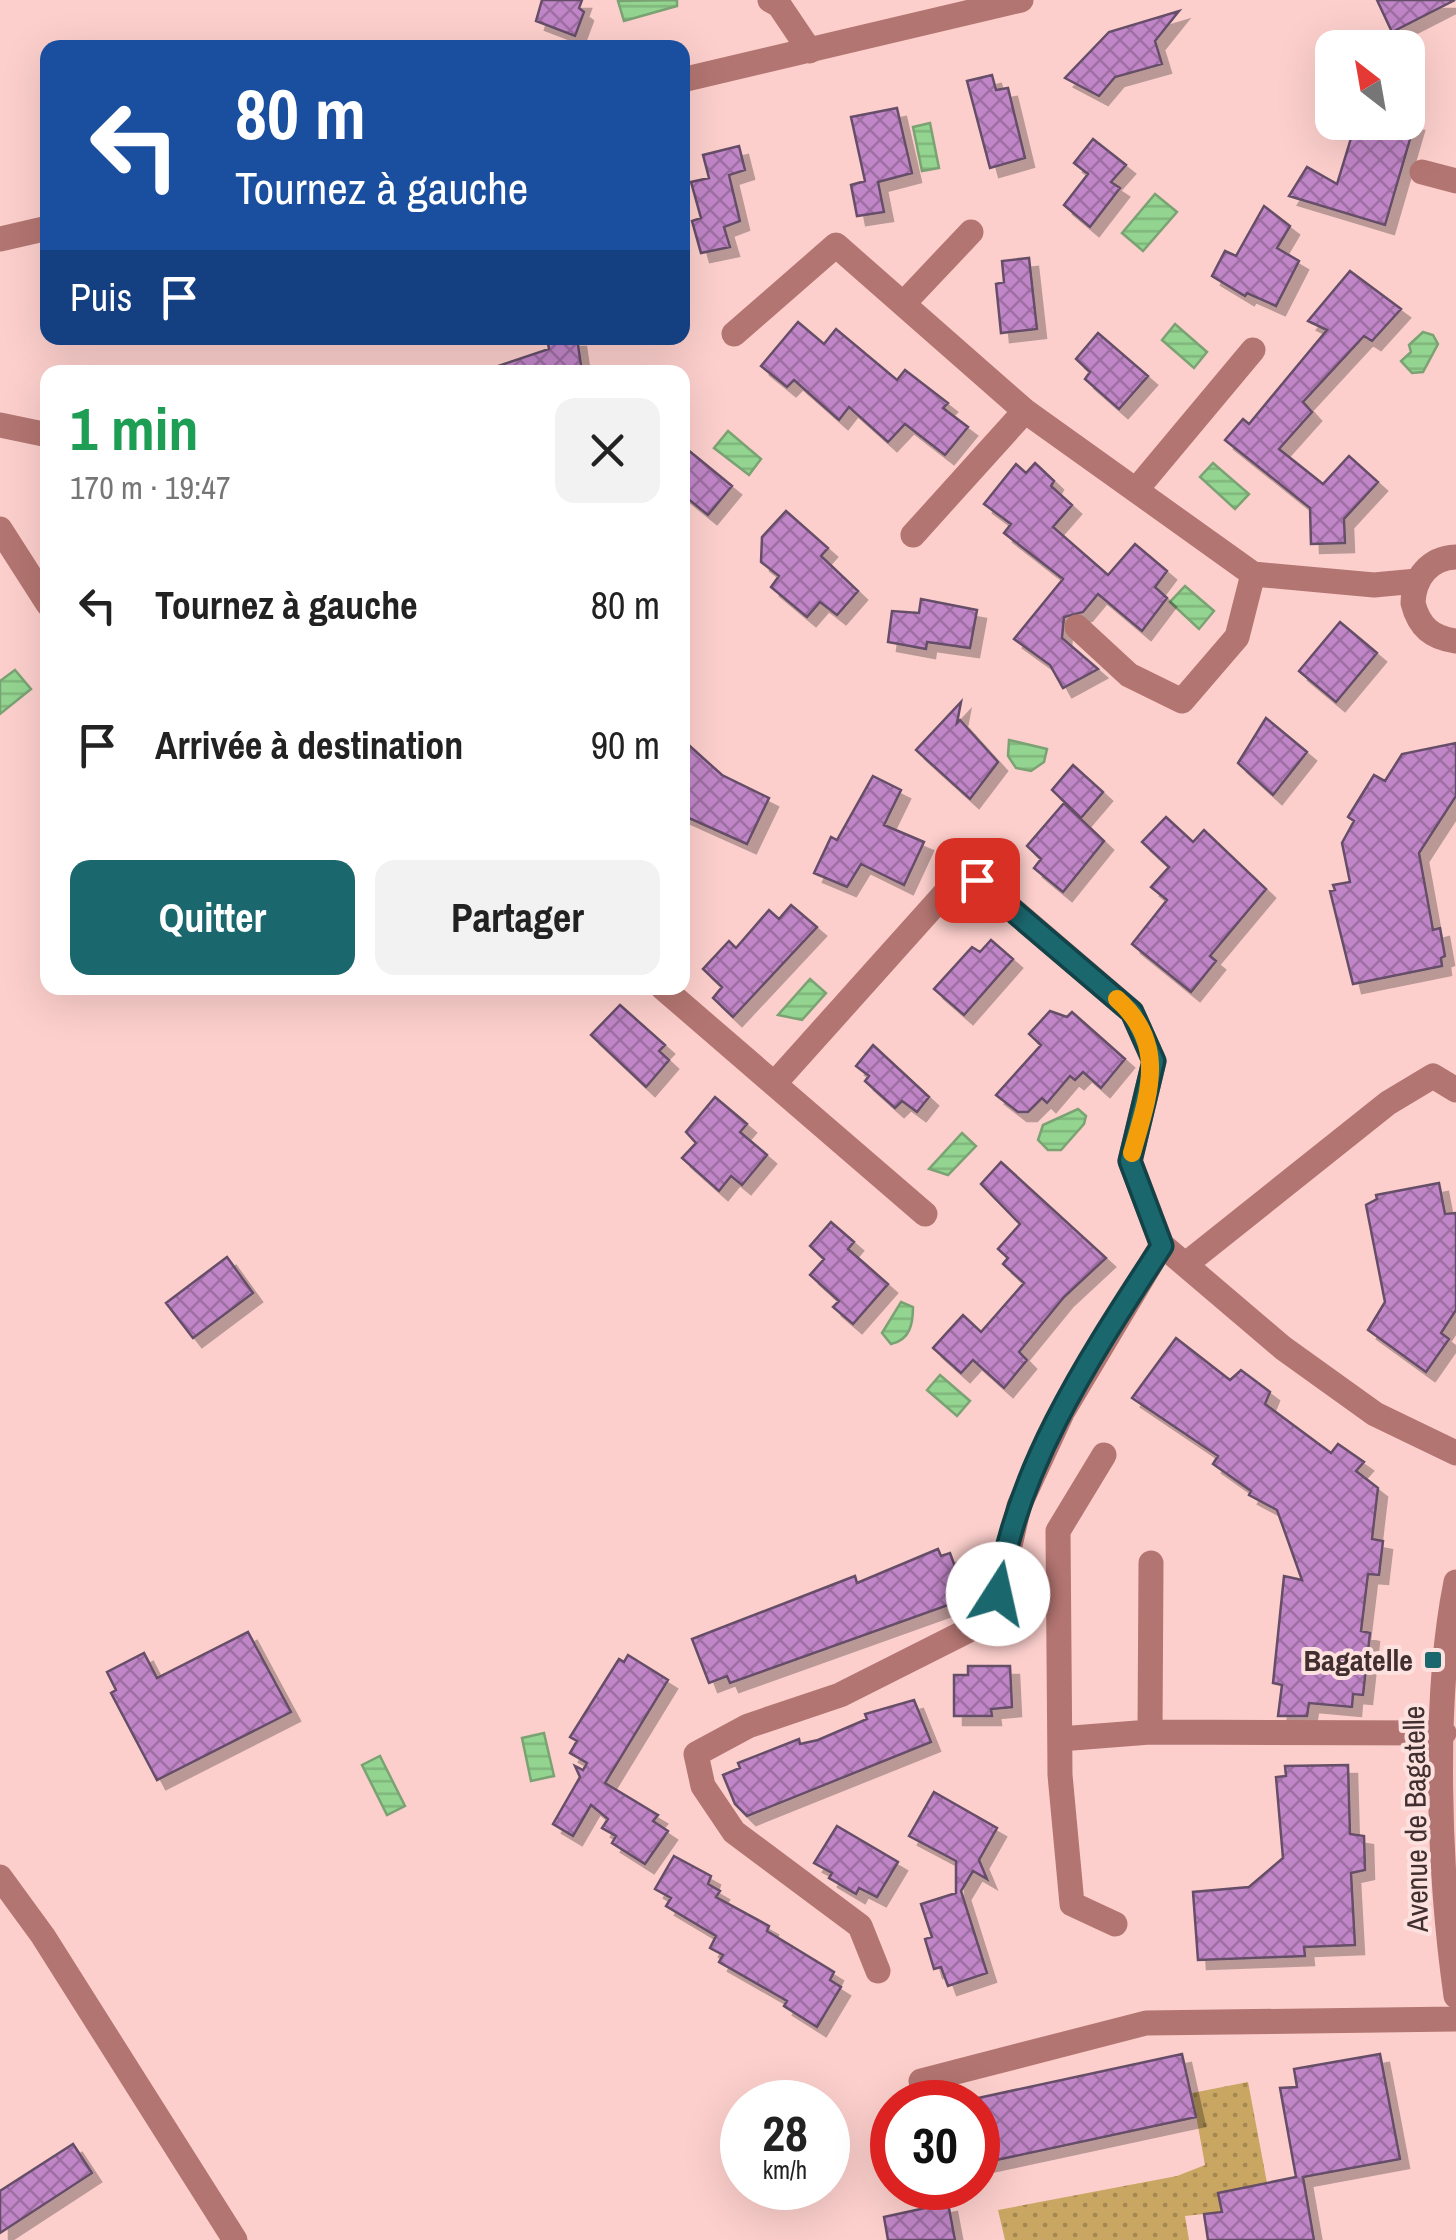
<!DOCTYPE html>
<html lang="fr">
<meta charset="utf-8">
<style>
body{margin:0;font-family:"Archivo Narrow",sans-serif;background:#f2f2f2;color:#222;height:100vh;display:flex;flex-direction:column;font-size:38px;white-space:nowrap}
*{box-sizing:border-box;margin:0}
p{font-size:32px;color:#767676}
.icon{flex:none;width:55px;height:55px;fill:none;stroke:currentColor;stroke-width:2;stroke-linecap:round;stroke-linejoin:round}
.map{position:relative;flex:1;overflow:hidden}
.sheet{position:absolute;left:40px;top:365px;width:650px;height:630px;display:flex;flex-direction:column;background:#fff;border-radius:20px;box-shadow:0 10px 40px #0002}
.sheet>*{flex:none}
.top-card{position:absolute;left:40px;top:40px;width:650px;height:305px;border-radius:20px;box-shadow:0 10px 40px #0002;background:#1a4fa0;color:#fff;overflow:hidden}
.needle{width:65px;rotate:329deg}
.fabs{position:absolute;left:1315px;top:30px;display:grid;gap:20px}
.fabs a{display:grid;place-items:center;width:110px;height:110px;border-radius:20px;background:#fff;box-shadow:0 10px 40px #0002;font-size:50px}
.speed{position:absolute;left:720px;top:2080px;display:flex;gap:20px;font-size:50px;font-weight:700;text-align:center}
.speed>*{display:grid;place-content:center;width:130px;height:130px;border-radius:50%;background:#fff;box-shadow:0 10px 40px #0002;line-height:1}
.speed small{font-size:25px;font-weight:400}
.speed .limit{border:15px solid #d22;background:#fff;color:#111}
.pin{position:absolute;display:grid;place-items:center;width:85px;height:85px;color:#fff;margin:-42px;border-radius:20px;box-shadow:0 5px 15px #0006}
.me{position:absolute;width:110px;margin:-55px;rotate:10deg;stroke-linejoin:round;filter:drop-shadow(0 0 8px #0008)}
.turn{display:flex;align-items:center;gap:35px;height:210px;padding:0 30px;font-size:45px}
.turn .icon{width:130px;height:130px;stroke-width:2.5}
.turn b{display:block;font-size:70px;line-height:85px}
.then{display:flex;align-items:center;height:95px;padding:0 30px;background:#0003;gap:20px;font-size:38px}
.round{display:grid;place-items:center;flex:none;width:105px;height:105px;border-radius:20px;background:#f2f2f2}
.summary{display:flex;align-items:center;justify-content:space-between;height:170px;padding:0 30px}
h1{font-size:60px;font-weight:700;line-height:75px;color:#1e9e55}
.cta{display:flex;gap:20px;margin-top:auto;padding:20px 30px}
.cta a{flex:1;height:115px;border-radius:20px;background:#1b676e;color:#fff;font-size:40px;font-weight:700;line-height:115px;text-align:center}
.cta a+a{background:#f2f2f2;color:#222}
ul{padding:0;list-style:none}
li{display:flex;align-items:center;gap:30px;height:140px;padding:0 30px}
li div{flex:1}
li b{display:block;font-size:38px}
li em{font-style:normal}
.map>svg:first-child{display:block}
.grass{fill:url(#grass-dots)}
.water{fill:url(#water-rules);stroke:#7aa273;stroke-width:2.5}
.building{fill:url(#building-cross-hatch);stroke:#664e68;stroke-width:2.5;filter:url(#shadow)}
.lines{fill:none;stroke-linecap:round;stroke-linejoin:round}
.minor{stroke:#b37571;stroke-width:25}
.route-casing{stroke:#124348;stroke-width:25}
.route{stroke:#1b676e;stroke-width:18}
.slow{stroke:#f59e0b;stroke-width:18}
.poi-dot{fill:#1b676e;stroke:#fde1df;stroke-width:4}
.labels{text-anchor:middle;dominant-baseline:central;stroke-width:8;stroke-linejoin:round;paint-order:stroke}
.poi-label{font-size:30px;font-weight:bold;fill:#402f2e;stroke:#fde1df;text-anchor:end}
.street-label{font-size:30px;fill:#402f2e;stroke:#fde1df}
</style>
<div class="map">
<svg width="1456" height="2240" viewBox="0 0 1456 2240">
<defs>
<pattern id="grass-dots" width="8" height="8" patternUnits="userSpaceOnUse" patternTransform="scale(2.5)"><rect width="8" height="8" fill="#c9a662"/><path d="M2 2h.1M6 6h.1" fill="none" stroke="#a58851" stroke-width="1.8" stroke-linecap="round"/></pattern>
<pattern id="water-rules" width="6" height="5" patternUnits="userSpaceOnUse" patternTransform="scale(2.5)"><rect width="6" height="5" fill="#93d490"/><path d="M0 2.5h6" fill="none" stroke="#80b67c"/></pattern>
<pattern id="building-cross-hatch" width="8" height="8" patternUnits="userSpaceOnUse" patternTransform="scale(2.5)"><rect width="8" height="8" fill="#c186c8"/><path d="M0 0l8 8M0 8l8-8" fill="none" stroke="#9e6ea3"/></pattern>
<filter id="shadow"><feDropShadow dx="9" dy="9" stdDeviation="0" flood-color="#0004"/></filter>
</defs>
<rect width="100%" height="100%" fill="#fccfcc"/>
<path class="grass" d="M1248,2082L1267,2183L1219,2193L1222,2212L1185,2216L1189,2240H1005L998,2210L1177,2176L1205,2165L1192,2093Z"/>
<path class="water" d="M677,0V6L624,21L618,1Z
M930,123L939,168L922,171L913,127Z
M1155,194L1177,212L1143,251L1122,233Z
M1175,324L1207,352L1194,368L1162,340Z
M1423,332L1433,335L1438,344L1423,372L1412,373L1401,361L1411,352L1409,345Z
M728,431L761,459L749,475L714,448Z
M1213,463L1249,494L1235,509L1200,477Z
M1185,586L1214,611L1199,629L1170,602Z
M15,670L31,689L0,714V681Z
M1009,740L1047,749L1044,762L1031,771L1016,768L1008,756Z
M810,979L826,993L802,1020L778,1015Z
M1078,1109L1086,1116L1084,1124L1061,1150H1048L1038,1140L1043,1125Z
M962,1133L976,1146L948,1175L929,1169Z
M901,1302L913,1307C913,1324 910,1340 891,1344L882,1333Z
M940,1375L970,1401L957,1416L927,1390Z
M544,1733L554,1776L531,1781L522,1738Z
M380,1756L405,1806L387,1815L362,1765Z"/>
<path class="building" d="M542,0H582L579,8L584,12L575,36L536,21Z
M1377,0H1455L1392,32Z
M1179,11L1155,41L1162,64L1115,77L1099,96L1065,78L1109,32Z
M992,75L996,90L1008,88L1025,158L990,168L967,81Z
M897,108L912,173L878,182L884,212L857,216L851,185L865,181L851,117Z
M1356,122H1415L1385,225L1289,196L1307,167L1337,184Z
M1093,139L1126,165L1111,182L1120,188L1090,227L1064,205L1088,174L1074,163Z
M739,146L745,170L729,175L740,221L724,227L730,247L701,253L692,221L701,218L691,182L709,178L703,155Z
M1264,206L1290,226L1277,248L1299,261L1276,306L1247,293L1245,296L1212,276L1225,251L1236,256Z
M1029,258L1037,329L1001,333L996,284L1004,282L1002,261Z
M1350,271L1401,309L1372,341L1364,336L1303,402L1312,412L1279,449L1323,484L1349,456L1378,482L1344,519L1345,543L1311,544L1310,508L1225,440L1243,419L1249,424L1327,330L1308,321Z
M798,322L824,344L836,329L897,380L905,370L948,403L943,408L968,427L945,455L905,424L888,442L849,407L839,420L794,380L787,387L761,366Z
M1098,333L1148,376L1119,409L1085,379L1090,372L1076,359Z
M547,338H577L582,372H496L495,367L549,349Z
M682,445L732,486L708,515L682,494Z
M1035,463L1054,481L1051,486L1072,505L1053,527L1108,575L1135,544L1167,571L1155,587L1167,598L1142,631L1098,594L1083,612L1064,617L1062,638L1098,669L1063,688L1050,665L1014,639L1063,579L1004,533L1011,524L984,504L1016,464L1026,473Z
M786,511L828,548L821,556L858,591L837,615L820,602L807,617L771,587L779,576L761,562L762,537Z
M921,599L977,610L970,648L927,642L926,649L888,642L892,611L919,613Z
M1340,622L1377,653L1336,702L1299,671Z
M961,702L957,723L960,720L998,762L970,799L916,750Z
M1266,718L1307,752L1273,795L1238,763Z
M682,739L722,775L769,798L747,844L682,815Z
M1456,743V796L1419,853L1433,930L1440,928L1445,956L1441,958L1442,966L1353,984L1330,891L1335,890L1333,885L1350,882L1342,843L1354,821L1348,817L1374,775L1385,781L1402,754Z
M1073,765L1103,792L1081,818L1052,790Z
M873,776L901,790L884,825L924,842L904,885L861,864L847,887L814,873L831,837L837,840Z
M1064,803L1104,841L1063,892L1034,868L1041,859L1027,846Z
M1166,817L1193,842L1204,830L1266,889L1210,956L1216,961L1191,992L1132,944L1167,900L1151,887L1169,867L1142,842Z
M791,905L817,927L733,1017L713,998L722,987L703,969L729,941L736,948L769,910L779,919Z
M991,940L1013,959L964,1015L934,989L972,947L980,952Z
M620,1005L665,1045L659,1051L669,1060L646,1087L591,1035Z
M1050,1011L1067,1017L1072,1012L1125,1059L1101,1088L1083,1072L1075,1080L1070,1076L1047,1103L1042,1098L1028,1112H1018L996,1095L1041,1045L1029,1034Z
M873,1045L929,1097L917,1112L902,1101L895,1108L865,1081L869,1076L856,1066Z
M715,1097L747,1124L740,1132L767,1155L742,1185L731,1176L719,1191L682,1158L696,1143L686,1132Z
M1001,1162L1106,1258L1064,1297L1019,1352L1027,1360L1004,1388L973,1360L961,1373L933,1348L963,1315L981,1332L1024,1283L1003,1264L1008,1258L998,1249L1020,1224L981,1184Z
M1439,1183L1445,1214L1456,1213V1310L1441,1333L1449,1339L1426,1372L1368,1330L1385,1302L1366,1205L1377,1199L1376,1195Z
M831,1222L854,1242L848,1249L888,1284L853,1324L833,1307L839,1301L810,1275L824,1259L810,1246Z
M227,1257L253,1293L193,1338L166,1303Z
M1176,1338L1230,1380L1241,1370L1270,1392L1265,1404L1331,1453L1338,1444L1364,1462L1356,1471L1378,1488L1372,1539L1383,1541L1379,1575L1368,1574L1361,1631L1370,1633L1363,1695L1353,1694L1352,1707L1309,1703L1307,1716H1278L1282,1685L1273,1683L1284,1576L1302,1580L1277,1510L1249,1495L1251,1491L1213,1464L1218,1456L1132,1398Z
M938,1549L941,1556L950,1553L964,1591L948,1596L951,1604L730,1683L727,1676L709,1683L692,1639L855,1576L857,1583Z
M248,1632L291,1712L157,1780L111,1693L116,1690L107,1672L144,1653L157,1678Z
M628,1655L668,1680L605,1783L658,1815L653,1821L668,1831L645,1864L612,1843L616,1836L602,1828L608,1819L591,1805L573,1836L553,1824L580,1777L575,1766L583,1770L587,1763L570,1753L577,1741L570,1737L619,1659L624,1662Z
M968,1666H1010L1012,1707L991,1709L992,1716H954V1675H968Z
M914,1700L931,1742L747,1816L735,1804L723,1775L740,1768L738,1763L799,1739L800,1744L818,1740L867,1719L865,1714Z
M1348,1765L1350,1834L1364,1836L1365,1870L1351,1873L1355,1945L1304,1947L1305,1956L1198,1960L1193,1892L1249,1887L1283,1858L1276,1777L1286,1776L1285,1766Z
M934,1792L997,1828L979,1860L987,1879L973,1871L961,1891L987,1973L948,1986L941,1967L934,1969L925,1939L932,1937L921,1904L956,1893V1861L909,1836Z
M837,1826L898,1862L877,1897L859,1888L856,1894L829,1878L832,1873L814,1863Z
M674,1856L711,1876L708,1884L720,1891L716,1897L769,1926L767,1931L834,1972L830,1980L841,1987L817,2027L784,2006L787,2001L719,1962L723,1955L710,1948L716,1936L666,1906L671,1898L655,1889Z
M1182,2054L1196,2117L978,2164V2098Z
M1380,2054L1400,2159L1303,2177L1314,2240H1208L1204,2214L1222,2212L1218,2193L1296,2177L1280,2088L1297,2087L1294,2069Z
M73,2144L92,2173L0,2233V2191Z
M948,2203L955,2240H888L884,2217Z"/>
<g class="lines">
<path class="minor" d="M770,0L779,5L810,51
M682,80L1021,0
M1422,172L1456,181
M0,239L48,228
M903,304L971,232
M734,334L836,245L1025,411L1253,574L1374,585L1417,581
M0,425L48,435
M1136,490L1253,350
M0,529L48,604
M913,535L1025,411
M1456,557C1429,558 1414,578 1413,603C1419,627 1432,638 1456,641
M1077,627L1129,675L1182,701L1237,637L1253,574
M663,988L925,1214
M774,1084L947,891L977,879L1132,1012L1154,1061L1130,1161L1162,1245
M1186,1264L1388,1103L1433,1076L1456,1090
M1104,1455L1058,1531L1060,1775L1072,1904L1115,1924
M1151,1563L1150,1732L1444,1733
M1456,1582C1432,1701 1439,1875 1456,1996
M1060,1739L1150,1732
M0,1877L43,1936L235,2240
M878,1971L860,1926L734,1832L703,1786L696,1754L748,1726L840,1695L971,1629L999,1594L1019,1506L1063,1411L1162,1245L1283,1348L1375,1414L1456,1453
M921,2081L1146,2023L1456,2019"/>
</g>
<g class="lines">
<g class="route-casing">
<path id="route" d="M977,880L1132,1012L1154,1061L1130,1161L1162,1246C1094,1351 1015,1467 998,1594"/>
</g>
<use href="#route" class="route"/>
<path class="slow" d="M1117,999C1169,1045 1148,1096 1132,1153"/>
</g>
<rect class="poi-dot" x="1423" y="1650" width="20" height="20" rx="5"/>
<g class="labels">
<g class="poi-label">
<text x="1413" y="1660">Bagatelle</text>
</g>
<g class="street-label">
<text transform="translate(1415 1819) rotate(-91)">Avenue de Bagatelle</text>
</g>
</g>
</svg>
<div class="fabs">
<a><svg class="needle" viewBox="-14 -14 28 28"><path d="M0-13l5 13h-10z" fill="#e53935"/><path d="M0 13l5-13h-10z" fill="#767676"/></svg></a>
</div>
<div class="speed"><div>28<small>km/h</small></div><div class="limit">30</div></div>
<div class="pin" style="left:977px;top:880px;background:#d93025"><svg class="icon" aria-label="arrive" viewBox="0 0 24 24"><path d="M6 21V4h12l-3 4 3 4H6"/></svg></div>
<svg class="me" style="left:998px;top:1594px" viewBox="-20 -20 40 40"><circle r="19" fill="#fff"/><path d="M0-13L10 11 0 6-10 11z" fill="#1b676e"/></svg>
<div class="top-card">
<div class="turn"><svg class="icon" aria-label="left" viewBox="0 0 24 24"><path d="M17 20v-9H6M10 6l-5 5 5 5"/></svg><div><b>80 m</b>Tournez à gauche</div></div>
<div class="then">Puis<svg class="icon" aria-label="arrive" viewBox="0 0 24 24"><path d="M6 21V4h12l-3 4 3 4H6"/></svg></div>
</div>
<section class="sheet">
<div class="summary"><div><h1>1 min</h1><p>170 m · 19:47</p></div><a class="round"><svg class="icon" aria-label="close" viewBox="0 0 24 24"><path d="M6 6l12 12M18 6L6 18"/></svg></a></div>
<ul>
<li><svg class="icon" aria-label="left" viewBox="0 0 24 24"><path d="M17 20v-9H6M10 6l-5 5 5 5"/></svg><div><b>Tournez à gauche</b></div><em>80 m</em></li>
<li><svg class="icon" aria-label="arrive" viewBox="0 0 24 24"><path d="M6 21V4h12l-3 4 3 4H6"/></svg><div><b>Arrivée à destination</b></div><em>90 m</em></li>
</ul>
<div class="cta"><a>Quitter</a><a>Partager</a></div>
</section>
</div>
